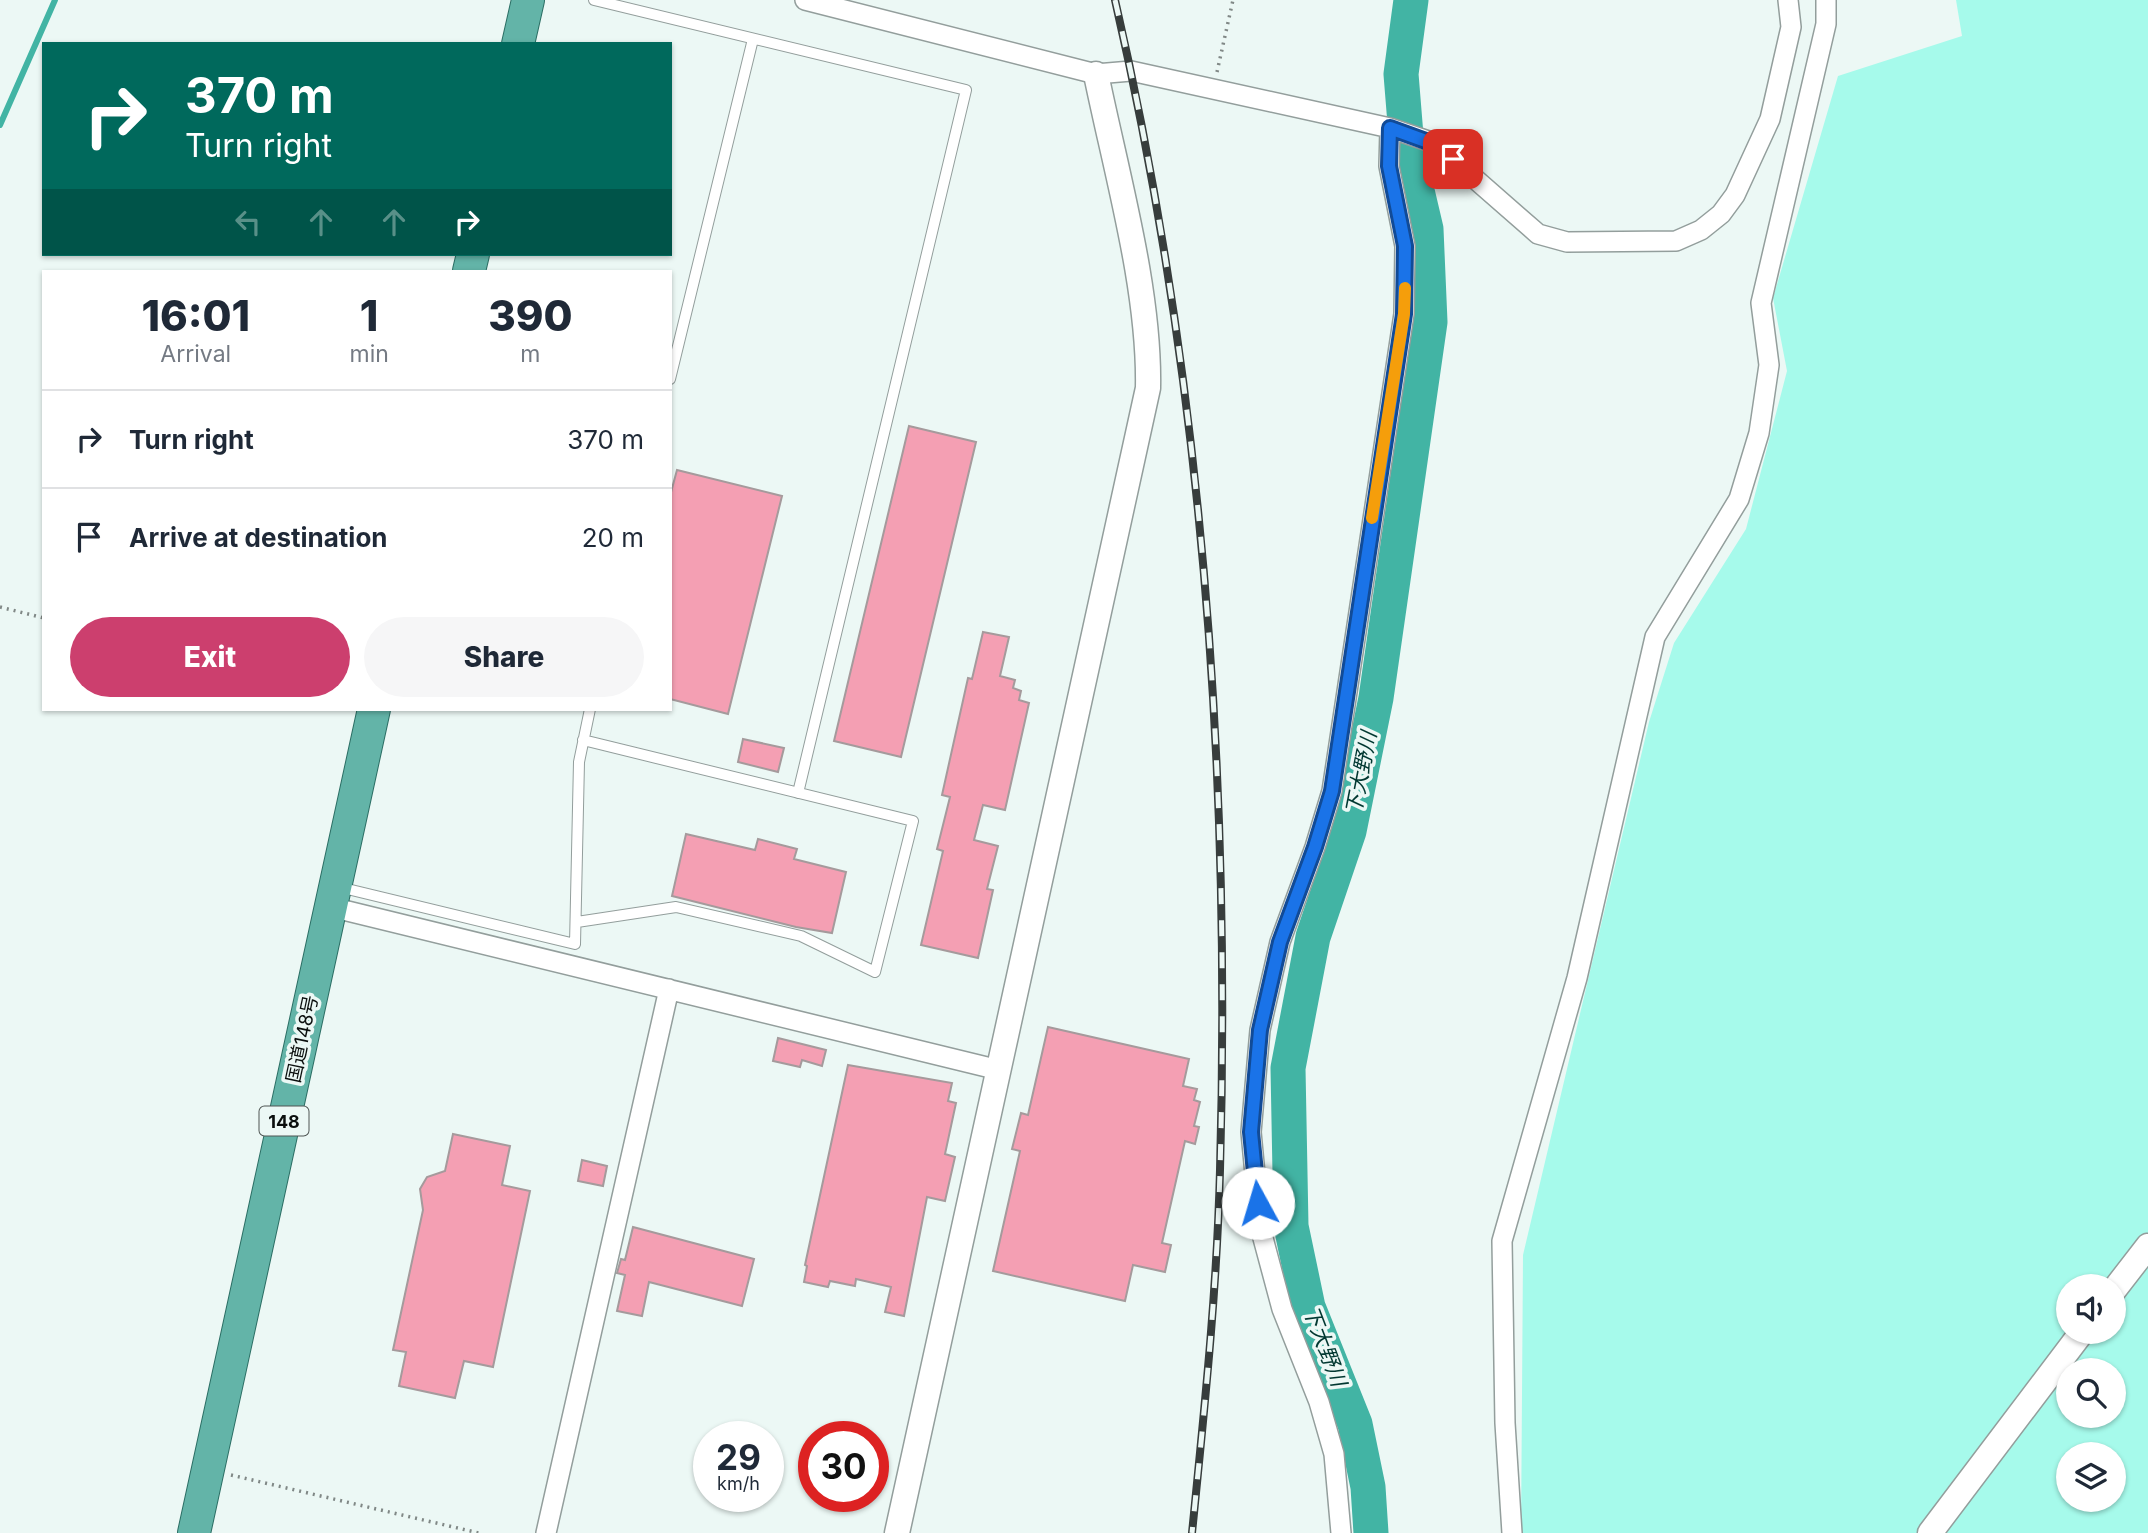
<!DOCTYPE html>
<meta charset="utf-8">
<style>
body{margin:0;font-family:Inter,"Noto Sans JP",sans-serif;background:#f6f6f7;color:#1f2937;height:100vh;display:flex;flex-direction:column;font-size:26px;white-space:nowrap}
*{box-sizing:border-box;margin:0}
p{font-size:23px;color:#747a83}
.icon{flex:none;width:38px;height:38px;fill:none;stroke:currentColor;stroke-width:2;stroke-linecap:round;stroke-linejoin:round}
.map{position:relative;flex:1;overflow:hidden}
.sheet{position:absolute;left:42px;top:270px;width:630px;height:441px;display:flex;flex-direction:column;background:#fff;border-radius:0px;box-shadow:0 2px 5px #0004}
.sheet>*{flex:none}
.hud{position:absolute;left:42px;top:42px;width:630px;height:214px;border-radius:0px;box-shadow:0 2px 5px #0004;background:#00695c;color:#fff;overflow:hidden}
.tools{position:absolute;left:2056px;top:1274px;display:grid;gap:14px}
.tools a{display:grid;place-items:center;width:70px;height:70px;border-radius:50%;background:#fff;box-shadow:0 2px 5px #0004;font-size:35px}
.speed{position:absolute;left:693px;top:1421px;display:flex;gap:14px;font-size:35px;font-weight:700;text-align:center}
.speed>*{display:grid;place-content:center;width:91px;height:91px;border-radius:50%;background:#fff;box-shadow:0 2px 5px #0004;line-height:1}
.speed small{font-size:18px;font-weight:400}
.speed .limit{border:10px solid #d22;background:#fff;color:#111}
.pin{position:absolute;display:grid;place-items:center;width:60px;height:60px;color:#fff;margin:-30px;border-radius:14px;box-shadow:0 4px 10px #0006}
.me{position:absolute;width:77px;margin:-38px;rotate:354deg;stroke-linejoin:round;filter:drop-shadow(0 0 5px #0008)}
.turn{display:flex;align-items:center;gap:24px;height:147px;padding:0 28px;font-size:32px}
.turn .icon{width:91px;height:91px;stroke-width:2.5}
.turn b{display:block;font-size:49px;line-height:60px}
.lanes{display:flex;align-items:center;height:66px;padding:0 28px;background:#0003;justify-content:center;gap:35px;direction:ltr}
.lanes .off{opacity:.35}
.eta{display:flex;justify-content:space-evenly;align-items:center;height:119px;text-align:center}
.eta b{font-size:42px;font-weight:800;line-height:49px}
.primary-button{display:flex;gap:14px;margin-top:auto;padding:14px 28px}
.primary-button a{flex:1;height:80px;border-radius:42px;background:#cc3f6e;color:#fff;font-size:28px;font-weight:800;line-height:80px;text-align:center}
.primary-button a+a{background:#f6f6f7;color:#1f2937}
ul{padding:0;list-style:none}
li{display:flex;align-items:center;gap:21px;height:98px;padding:0 28px;border-top:2px solid #e0e1e3}
li div{flex:1}
li b{display:block;font-size:26px}
li em{font-style:normal}
.map>svg:first-child{display:block}
.green{fill:#a6faeb;fill-rule:evenodd}
.lines{fill:none;stroke-linecap:round;stroke-linejoin:round}
.stream{stroke:#42b4a4;stroke-width:6}
.river{stroke:#42b4a4;stroke-width:35}
.building{fill:#f49fb3;stroke:#a59a9c;stroke-width:2}
.service-casing{stroke:#939e9c;stroke-width:12}
.minor-casing{stroke:#939e9c;stroke-width:22}
.tertiary-casing{stroke:#939e9c;stroke-width:27}
.trunk-casing{stroke:#2b6e64;stroke-width:34}
.path{stroke:#808886;stroke-width:3.5;stroke-dasharray:2 5;stroke-linecap:butt}
.service{stroke:#fff;stroke-width:10}
.minor{stroke:#fff;stroke-width:19}
.tertiary{stroke:#fff;stroke-width:24}
.trunk{stroke:#63b4a8;stroke-width:32}
.rail-casing{stroke:#373d3c;stroke-width:8}
.rail{stroke:#ecf8f5;stroke-width:5;stroke-dasharray:16;stroke-linecap:butt}
.route-casing{stroke:#114b97;stroke-width:18}
.route{stroke:#1a73e8;stroke-width:12}
.slow{stroke:#f59e0b;stroke-width:12}
.labels{text-anchor:middle;dominant-baseline:central;stroke-width:7;stroke-linejoin:round;paint-order:stroke}
.shield{fill:#ecf8f5;stroke:#4e5553;stroke-width:2}
.shield-label{font-size:18px;font-weight:bold;fill:#0b0f0e}
.street-label{font-size:19px;fill:#0b0f0e;stroke:#ecf8f5}
.water-label{font-size:21px;font-style:italic;fill:#013831;stroke:#ecf8f5}
</style>
<div class="map">
<svg width="2148" height="1533" viewBox="0 0 2148 1533">
<rect width="100%" height="100%" fill="#ecf8f5"/>
<path class="green" d="M1956,0H2148V1533H1521L1523,1255L1649,722L1674,643L1746,529L1787,371L1773,298L1838,76L1962,36ZM2068,1286H2114V1332H2068ZM2068,1370H2114V1416H2068ZM2068,1454H2114V1500H2068Z"/>
<g class="lines">
<path class="stream" d="M0,125L55,0"/>
<path class="river" d="M1371,1533L1368,1487L1355,1424L1308,1307L1291,1226L1288,1068L1313,937L1349,831L1376,698L1430,322L1426,229L1407,148L1401,74L1411,0"/>
</g>
<path class="building" d="M909,426L976,442L901,757L834,741Z
M677,470L782,496L728,714L670,699V496Z
M983,632L1009,637L1000,676L1015,680L1013,688L1021,691L1019,700L1029,703L1005,810L983,805L974,840L998,846L987,889L993,890L978,958L921,945L943,851L937,849L950,797L942,795L968,678L972,679Z
M743,739L784,748L778,772L738,762Z
M686,834L755,850L758,839L797,849L794,859L846,872L832,933L796,927L672,896Z
M1048,1027L1189,1059L1183,1086L1197,1089L1194,1100L1200,1102L1194,1126L1199,1127L1195,1144L1185,1141L1162,1243L1171,1245L1165,1272L1133,1265L1125,1301L993,1271L1020,1151L1012,1149L1021,1113L1028,1115Z
M778,1038L826,1050L822,1066L802,1060L800,1067L773,1061Z
M848,1065L952,1083L948,1101L956,1103L945,1154L955,1157L945,1201L927,1197L904,1316L885,1312L891,1287L856,1279L855,1286L830,1281L828,1287L804,1282L807,1266L805,1265Z
M453,1134L510,1146L502,1185L530,1191L493,1367L464,1361L455,1398L399,1386L406,1352L393,1350L423,1210L420,1189L427,1177L445,1171Z
M582,1160L607,1166L603,1186L578,1181Z
M633,1227L754,1259L742,1306L649,1282L642,1316L617,1311L625,1275L617,1273L621,1259L625,1260Z"/>
<g class="lines">
<g class="service-casing">
<path id="service" d="M594,0L966,90L798,793
M670,379L753,39
M339,887L575,944L579,762L590,709
M577,922L676,907L801,936L875,972L913,821L583,740"/>
</g>
<g class="minor-casing">
<path id="minor" d="M805,0L1096,74L1131,71L1390,128L1434,143L1538,234L1567,242L1676,241L1701,230L1721,214L1735,195L1770,119L1791,27L1788,0
M331,907L999,1070
M546,1533L669,989
M1341,1533L1334,1454L1319,1402L1282,1309L1260,1227L1251,1132L1260,1030L1280,942L1315,847L1332,791L1404,314L1405,246L1389,166L1390,128
M1512,1533L1505,1423L1502,1241L1577,978L1655,637L1739,499L1759,433L1769,365L1761,303L1826,24V0"/>
</g>
<g class="tertiary-casing">
<path id="tertiary" d="M2114,1290L2148,1246
M897,1533L1148,388C1150,289 1116,172 1096,74
M1930,1533L2082,1332"/>
</g>
<g class="trunk-casing">
<path id="trunk" d="M518,44L528,0
M469,271L473,254
M194,1533L374,709"/>
</g>
<path class="path" d="M1217,72L1233,0
M0,607L44,618
M231,1475L479,1533"/>
<use href="#service" class="service"/>
<use href="#minor" class="minor"/>
<use href="#tertiary" class="tertiary"/>
<use href="#trunk" class="trunk"/>
<g class="rail-casing">
<path id="rail" d="M1115,0C1203,382 1231,778 1220,1170C1217,1291 1204,1413 1192,1533"/>
</g>
<use href="#rail" class="rail"/>
</g>
<g class="lines">
<g class="route-casing">
<path id="route" d="M1258,1203L1251,1132L1260,1030L1280,942L1315,847L1332,791L1404,314L1405,246L1389,166L1390,128L1434,144L1453,159"/>
</g>
<use href="#route" class="route"/>
<path class="slow" d="M1372,518L1404,314L1405,288"/>
</g>
<g class="labels">
<rect class="shield" x="259.5" y="1106.5" width="49" height="29" rx="5"/>
<g class="shield-label">
<text x="284" y="1121">148</text>
</g>
<g class="street-label">
<text transform="translate(302 1039) rotate(-78)">国道148号</text>
</g>
<g class="water-label">
<text transform="translate(1361 773) rotate(-79)">下大野川</text>
<text transform="translate(1325 1346) rotate(69)">下大野川</text>
</g>
</g>
</svg>
<div class="tools">
<a><svg class="icon" aria-label="sound" viewBox="0 0 24 24"><path d="M4 9h4l5-4v14l-5-4H4zM17 9q2 3 0 6"/></svg></a>
<a><svg class="icon" aria-label="search" viewBox="0 0 24 24"><circle cx="10" cy="10" r="6"/><path d="M15 15l6 6"/></svg></a>
<a><svg class="icon" aria-label="layers" viewBox="0 0 24 24"><path d="M12 4l9 5-9 5-9-5zM3 14l9 5 9-5"/></svg></a>
</div>
<div class="speed"><div>29<small>km/h</small></div><div class="limit">30</div></div>
<div class="pin" style="left:1453px;top:159px;background:#d93025"><svg class="icon" aria-label="arrive" viewBox="0 0 24 24"><path d="M6 21V4h12l-3 4 3 4H6"/></svg></div>
<svg class="me" style="left:1258px;top:1203px" viewBox="-20 -20 40 40"><circle r="19" fill="#fff"/><path d="M0-13L10 11 0 6-10 11z" fill="#1a73e8"/></svg>
<div class="hud">
<div class="turn"><svg class="icon" aria-label="right" viewBox="0 0 24 24"><path d="M7 20v-9h11M14 6l5 5-5 5"/></svg><div><b>370 m</b>Turn right</div></div>
<div class="lanes"><svg class="icon off" aria-label="left" viewBox="0 0 24 24"><path d="M17 20v-9H6M10 6l-5 5 5 5"/></svg><svg class="icon off" aria-label="ahead" viewBox="0 0 24 24"><path d="M12 20V5M6 11l6-6 6 6"/></svg><svg class="icon off" aria-label="ahead" viewBox="0 0 24 24"><path d="M12 20V5M6 11l6-6 6 6"/></svg><svg class="icon" aria-label="right" viewBox="0 0 24 24"><path d="M7 20v-9h11M14 6l5 5-5 5"/></svg></div>
</div>
<section class="sheet">
<div class="eta">
<div><b>16:01</b><p>Arrival</p></div>
<div><b>1</b><p>min</p></div>
<div><b>390</b><p>m</p></div>
</div>
<ul>
<li><svg class="icon" aria-label="right" viewBox="0 0 24 24"><path d="M7 20v-9h11M14 6l5 5-5 5"/></svg><div><b>Turn right</b></div><em>370 m</em></li>
<li><svg class="icon" aria-label="arrive" viewBox="0 0 24 24"><path d="M6 21V4h12l-3 4 3 4H6"/></svg><div><b>Arrive at destination</b></div><em>20 m</em></li>
</ul>
<div class="primary-button"><a>Exit</a><a>Share</a></div>
</section>
</div>
